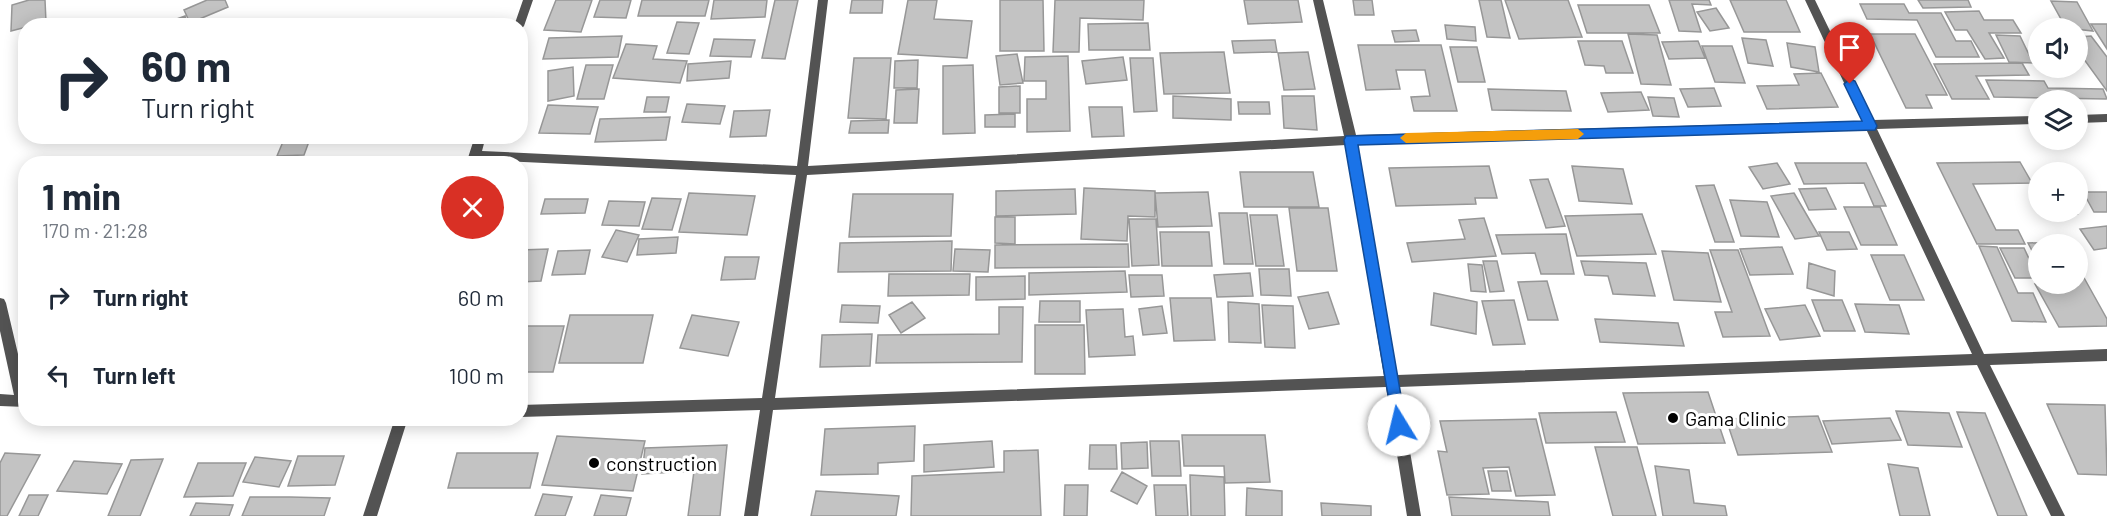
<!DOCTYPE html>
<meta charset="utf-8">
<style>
body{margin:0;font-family:Barlow,sans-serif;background:#f6f6f7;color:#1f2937;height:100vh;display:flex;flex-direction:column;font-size:22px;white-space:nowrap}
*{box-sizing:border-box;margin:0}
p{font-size:20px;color:#747a83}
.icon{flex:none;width:33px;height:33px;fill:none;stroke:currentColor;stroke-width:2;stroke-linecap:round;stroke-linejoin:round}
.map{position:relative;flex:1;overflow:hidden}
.panel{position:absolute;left:18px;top:156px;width:510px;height:270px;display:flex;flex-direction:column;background:#fff;border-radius:24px;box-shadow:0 3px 15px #0003}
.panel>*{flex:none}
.banner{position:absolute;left:18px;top:18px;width:510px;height:126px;border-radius:24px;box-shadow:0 3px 15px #0003;background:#fff;color:#1f2937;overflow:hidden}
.fabs{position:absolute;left:2028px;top:18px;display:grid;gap:12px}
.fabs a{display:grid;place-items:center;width:60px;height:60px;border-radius:50%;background:#fff;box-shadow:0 3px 15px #0003;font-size:30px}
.pin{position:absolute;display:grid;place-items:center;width:51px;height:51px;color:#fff;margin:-62px -26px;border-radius:50% 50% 50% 0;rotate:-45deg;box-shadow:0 0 6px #0007}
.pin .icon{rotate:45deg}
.me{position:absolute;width:66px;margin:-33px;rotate:351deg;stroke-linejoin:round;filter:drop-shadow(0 0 4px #0008)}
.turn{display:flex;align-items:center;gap:21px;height:126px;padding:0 24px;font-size:27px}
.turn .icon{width:78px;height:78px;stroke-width:2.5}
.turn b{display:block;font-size:42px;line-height:51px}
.round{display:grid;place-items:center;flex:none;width:63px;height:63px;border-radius:32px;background:#f6f6f7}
.overview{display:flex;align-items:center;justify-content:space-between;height:102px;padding:0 24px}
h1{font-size:36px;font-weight:700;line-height:45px}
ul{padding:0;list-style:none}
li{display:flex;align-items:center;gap:18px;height:78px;padding:0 24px}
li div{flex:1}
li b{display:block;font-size:22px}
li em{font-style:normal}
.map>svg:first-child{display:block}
.building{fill:#c3c3c3;stroke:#979797;stroke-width:1.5}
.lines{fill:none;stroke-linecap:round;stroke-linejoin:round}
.minor{fill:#535353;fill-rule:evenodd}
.route{fill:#1a73e8;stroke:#114b97;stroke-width:1.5}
.slow{fill:#f59e0b}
.poi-dot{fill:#000;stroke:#fff;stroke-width:2}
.labels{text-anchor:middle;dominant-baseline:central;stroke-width:6;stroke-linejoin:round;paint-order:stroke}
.poi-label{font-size:20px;fill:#000;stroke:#fff;text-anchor:start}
</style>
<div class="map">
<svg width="2107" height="516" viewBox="0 0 2107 516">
<rect width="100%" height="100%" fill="#fff"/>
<path class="building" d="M29,0H45L46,22L11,31L12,5Z
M207,0H225L228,7L190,23L184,10Z
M556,0H592L581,32L544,30Z
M600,0H631L626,18L594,17Z
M642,0H709L705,16H638Z
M714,0H767L765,17L711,19Z
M775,0H798L785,59L762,58Z
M852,0H883L882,13H850Z
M908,0H937L934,19L972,21L967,58L898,54Z
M1000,0H1043L1044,51H1000Z
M1055,0H1144L1143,20L1080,18L1079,52H1053Z
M1244,0H1298L1302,22L1248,24Z
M1353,0H1372L1374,15H1355Z
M1479,0H1501L1510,38L1487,37Z
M1505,0H1568L1582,37L1519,39Z
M1669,0H1709L1711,5L1692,4L1701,32L1679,31Z
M1730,0H1786L1800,32H1744Z
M1918,0H1968L1971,7L1923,8Z
M2051,1L2077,2L2093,31L2066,28Z
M1860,4H1904L1909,13H1941L1956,41H1971L1979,57H1936L1917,20L1867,19Z
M1578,5H1649L1660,33H1587Z
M1716,8L1729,28L1710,31L1697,12Z
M1979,11L1984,20H2013L2021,33H1989L2004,58L1985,59L1967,30H1955L1945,12Z
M185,16L187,25L207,19L209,26H157Z
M677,22L699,23L689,54L667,53Z
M1148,23L1150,50H1089L1088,24Z
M2091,24H2107V49Z
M1445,25L1475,27L1476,41L1447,39Z
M1416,30L1419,41L1395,42L1392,31Z
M1628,34L1657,35L1671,85L1641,84Z
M1870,34H1915L1947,95H1926L1932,108H1906Z
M1996,35L2020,36L2033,63L2009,62Z
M622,36L618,57L543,59L549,38Z
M2091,36L2107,57V91L2078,51V37Z
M1742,38L1766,40L1773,66L1748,63Z
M714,39L755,40L751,57L710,56Z
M1275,40L1277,52L1234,53L1232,41Z
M1578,41H1622L1633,73H1606L1604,66L1585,65Z
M1698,41L1705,58L1669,59L1662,42Z
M1787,43L1815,47L1819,72L1791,67Z
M626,44L657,46L653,59L687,61L680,83L613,78Z
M1358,45H1441L1457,111H1414L1411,97L1430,96L1425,70H1396L1400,89L1366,90Z
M1702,46H1732L1745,83L1715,82Z
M1450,47H1477L1485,82H1458Z
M1224,52L1230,93L1164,94L1160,53Z
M1308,52L1315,89L1284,90L1278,53Z
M1017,54L1023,83L1000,85L996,56Z
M1068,56L1070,131L1027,132V99H1046V81H1024L1025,57Z
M1123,57L1127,80L1086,84L1082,61Z
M854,58H891L886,119L848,118Z
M1130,58H1153L1157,111L1134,112Z
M918,60L917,88H894L895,61Z
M731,61L729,78L687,81L688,64Z
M2022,63L2029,75L1976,76L1989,99H1952L1934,64Z
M586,65H613L604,99H577Z
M973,65L975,133L943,134V66Z
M573,67L574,96L548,101V71Z
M1821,73L1838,107L1767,109L1757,86L1799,85L1794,74Z
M1986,80L2044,81L2048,88L2103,89L2107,99L1994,97Z
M1020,86V113H999V87Z
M1714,88L1721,106L1688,107L1680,89Z
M919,89L917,123H894L896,90Z
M1488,89L1566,91L1571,111L1492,110Z
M1641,92L1649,110L1608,112L1601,93Z
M1173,96L1231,99V120L1173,118Z
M1282,96H1314L1317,130L1284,128Z
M647,97H669L666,112H644Z
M1648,97L1674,98L1679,117L1653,116Z
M1238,102H1269L1270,114H1239Z
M687,104L725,106L720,124L682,122Z
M548,105L598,107L590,134L539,133Z
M1089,107H1122L1124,136L1092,137Z
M770,110L766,136L730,137L734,111Z
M1015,114V127H985V115Z
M670,117L666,140L595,142L600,119Z
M889,120L888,133H849L851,121Z
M311,136L304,155L277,156L285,137Z
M2020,162L2032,183L1973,184L1996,230H2018L2025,244H1977L1937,163Z
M1777,163L1790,184L1763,189L1749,167Z
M1795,163H1866L1886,206H1874L1864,183L1804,184Z
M1489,166L1497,198H1475L1476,204L1396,206L1389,168Z
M1572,166L1623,169L1632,204L1579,201Z
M1240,172H1313L1319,207H1244Z
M1548,179L1565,226L1546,228L1530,180Z
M1714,185L1734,242H1715L1696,186Z
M1084,188L1155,191V217L1128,216L1127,241L1081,239Z
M1826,188L1836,209L1809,210L1799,189Z
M1075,189L1076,214L996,216V191Z
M1208,192L1212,226L1158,227L1155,193Z
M2083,192H2107V212H2094Z
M689,193L755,196L747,235L679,232Z
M1794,193L1819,236L1795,239L1771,196Z
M853,194H953L951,236L849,237Z
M652,198L681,199L672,230L642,229Z
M545,199H588L585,213L541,214Z
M1730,200L1767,202L1779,237L1741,236Z
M609,201L645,202L639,226L602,225Z
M1844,207H1880L1897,245H1861Z
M1289,208H1328L1337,271H1297Z
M2048,212H2075L2077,214L2052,217Z
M1219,213H1247L1253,264H1224Z
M1642,214L1656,254L1577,256L1565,216Z
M1250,215H1277L1284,266H1256Z
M995,217H1015V244L995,243Z
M1484,218L1496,256L1412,262L1407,243L1465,239L1459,220Z
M1129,219H1156L1159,265L1132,266Z
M2107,226V248L2094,250L2080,229Z
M616,230L639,235L627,262L602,257Z
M1160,232H1209L1212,266H1162Z
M1819,232H1849L1857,249L1827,250Z
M1566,234L1574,274H1541L1535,253L1502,254L1496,235Z
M678,237L676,253L637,255L639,239Z
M952,241L951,271L838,272L840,243Z
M2064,242L2065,244H2038V262L2028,243Z
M1128,244L1129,267L995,268V245Z
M1979,246L1997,247L2018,293H2033L2046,322L2012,321Z
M1782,247L1793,274L1750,275L1740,249Z
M2000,248H2024L2038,278H2015Z
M548,249L541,281L520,282V250Z
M955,249L990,250L988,272L953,271Z
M590,250L585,274L552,275L558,251Z
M1710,250H1738L1770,336L1723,337L1715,312H1732Z
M1662,251L1708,253L1721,302L1674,300Z
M1871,255H1904L1924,300H1890Z
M725,257H759L755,279L721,280Z
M1483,261H1497L1504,291L1490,292Z
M1581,261L1646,263L1655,296L1613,294L1608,276L1585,275Z
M1809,263L1835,271L1834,296L1807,288Z
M1468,264L1482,265L1486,292L1471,291Z
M2078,267L2107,319V326L2059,327L2035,284H2078Z
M1259,269H1289L1291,296L1261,295Z
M1125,271L1127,292L1029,295V273Z
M1250,273L1253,296L1217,297L1214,275Z
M889,274H970L969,295L888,296Z
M1129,275H1162L1164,296L1131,297Z
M1025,276V299L976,300V277Z
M1547,281L1558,320H1528L1518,282Z
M1328,292L1339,324L1309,329L1298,297Z
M1434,293L1477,302L1476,334L1431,325Z
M1170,298H1211L1215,340L1174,341Z
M1514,300L1525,344L1493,345L1482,301Z
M1812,300H1842L1855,331H1824Z
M1040,301H1080V322H1039Z
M912,302L925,318L901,333L889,315Z
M1228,302L1259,304L1261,343L1229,342Z
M1855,304L1899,305L1909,334L1865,332Z
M842,305L880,306L878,323L840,322Z
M1262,305L1293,306L1295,348L1265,347Z
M1805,305L1820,336L1780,340L1765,309Z
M1162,306L1167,333L1143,335L1139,309Z
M999,307H1023L1022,362L876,363L878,335L999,334Z
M1123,309L1125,337L1133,336L1135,355L1089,357L1086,310Z
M570,315H653L643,363H559Z
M692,315L739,322L728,356L680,348Z
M1595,319L1678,323L1684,346L1600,342Z
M1035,325H1084L1085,374H1035Z
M520,326H564L553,372H520Z
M872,334L870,366L820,367L822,335Z
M1708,392L1725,443L1638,444L1623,393Z
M2047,404L2105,405L2107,475L2078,474Z
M1896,411L1949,413L1962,447L1908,445Z
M1616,412L1625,442L1546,443L1539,413Z
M1957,412L1985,413L2027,516H1998Z
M1818,416L1832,452L1738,455L1726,419Z
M1890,418L1901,440L1832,444L1823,421Z
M1536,419L1555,495L1516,496L1509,467L1483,468L1489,494L1447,495L1438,451L1447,452L1440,421Z
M915,426L914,461L878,463V474L821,475L825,429Z
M1182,435H1265L1270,482L1225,483L1224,466H1184Z
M557,436L645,441L633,491L542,485Z
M992,441L994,467L924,472V445Z
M1150,441H1179L1181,476H1152Z
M1147,442L1148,468L1122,469L1121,443Z
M727,445L720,516H688L694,471L642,474L645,448Z
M1090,445H1116L1117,469H1089Z
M1595,447H1637L1656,516H1613Z
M1038,450L1041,516H911L912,476L1004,472V451Z
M5,453L40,455L7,516H0V463Z
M457,453H538L530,488H448Z
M298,456H344L335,485L288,486Z
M255,457L291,461L279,487L243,482Z
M163,459L140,516H108L131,460Z
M74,461L122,464L107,494L57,491Z
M198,463H246L233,496L184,497Z
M1888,464L1918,468L1930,516H1900Z
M1655,466L1689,470L1694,503L1725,506L1727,516H1663Z
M1488,471H1507L1511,491H1492Z
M1122,472L1147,486L1137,504L1111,491Z
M1190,475L1224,477L1225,516H1191Z
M1065,485H1088L1087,516H1064Z
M1154,485H1186L1188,516H1156Z
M1247,488L1282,491V516H1246Z
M816,491L899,496L896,516H811Z
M543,494L572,497L565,516H535Z
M29,495H48L38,516H19Z
M601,495L631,498L626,516H594Z
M250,497H290L330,498L324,516H242Z
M1449,497L1548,502L1550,516H1452Z
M196,503L233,505L229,516H190Z
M1321,503L1371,506V516H1322Z"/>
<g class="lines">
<path class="minor" d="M523,0H533L524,26L520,30V26H514Z
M818,0H828L808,166L1344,136L1313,0H1323L1356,135L1862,121L1805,0H1815L1873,120L2038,116V124L1877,129L1984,354L2107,349V361L1990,365L2065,516H2051L1977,365L1399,387L1421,516H1407L1386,387L773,410L758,516H744L760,410L520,417V405L762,398L796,175L479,160L478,164H466L475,136H486L482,151L797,166ZM1866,129L1972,354L1397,375L1357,144ZM1346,145L1384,376L775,398L807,175Z
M2107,114V122L2078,123V115Z
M0,298L4,299L6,303L26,388V407L0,406V394L14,395L0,331Z
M395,418H408L377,516H363Z"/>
</g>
<path class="route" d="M1850,79L1855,81L1877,126L1875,130L1358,145L1406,425L1404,430L1399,432L1394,430L1344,140L1346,136L1862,121L1844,84Z"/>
<path class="slow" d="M1578,129L1584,134L1578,139L1406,143L1400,138L1406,133Z"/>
<g class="poi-dot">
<circle cx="1673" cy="418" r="6"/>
<circle cx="594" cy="463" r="6"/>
</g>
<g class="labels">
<g class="poi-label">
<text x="1685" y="418">Gama Clinic</text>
<text x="606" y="463">construction</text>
</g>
</g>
</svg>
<div class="fabs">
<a><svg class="icon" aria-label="sound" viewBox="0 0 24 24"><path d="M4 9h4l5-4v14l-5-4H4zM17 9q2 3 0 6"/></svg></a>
<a><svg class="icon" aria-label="layers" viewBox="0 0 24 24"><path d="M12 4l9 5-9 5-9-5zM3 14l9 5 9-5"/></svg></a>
<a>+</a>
<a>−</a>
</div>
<div class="pin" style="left:1850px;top:84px;background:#d93025"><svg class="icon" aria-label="arrive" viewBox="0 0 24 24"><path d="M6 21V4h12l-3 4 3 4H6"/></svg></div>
<svg class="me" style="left:1399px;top:425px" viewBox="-20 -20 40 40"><circle r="19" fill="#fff"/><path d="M0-13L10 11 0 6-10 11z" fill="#1a73e8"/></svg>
<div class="banner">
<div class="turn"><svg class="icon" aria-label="right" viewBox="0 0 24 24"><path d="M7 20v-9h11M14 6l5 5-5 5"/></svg><div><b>60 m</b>Turn right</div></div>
</div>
<section class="panel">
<div class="overview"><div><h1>1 min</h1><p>170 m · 21:28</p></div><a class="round" style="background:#d93025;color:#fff"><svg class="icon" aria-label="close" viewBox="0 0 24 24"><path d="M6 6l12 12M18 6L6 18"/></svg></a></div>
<ul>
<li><svg class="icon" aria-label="right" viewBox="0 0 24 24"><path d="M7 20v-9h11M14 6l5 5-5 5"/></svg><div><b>Turn right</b></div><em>60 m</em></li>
<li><svg class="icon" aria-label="left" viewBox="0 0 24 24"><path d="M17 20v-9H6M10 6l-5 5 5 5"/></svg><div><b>Turn left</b></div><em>100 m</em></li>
</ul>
</section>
</div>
